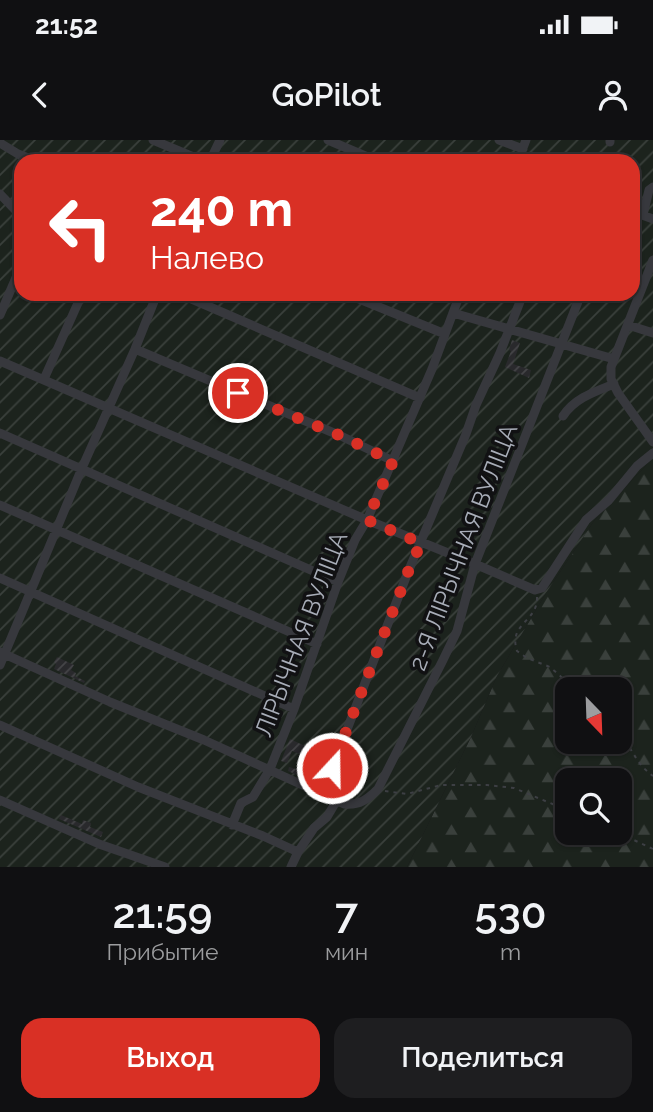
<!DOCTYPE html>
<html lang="ru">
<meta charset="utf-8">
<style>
body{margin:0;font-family:Raleway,sans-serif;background:#1e1e20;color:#f1f3f6;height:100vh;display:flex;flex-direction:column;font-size:26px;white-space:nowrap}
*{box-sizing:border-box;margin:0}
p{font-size:23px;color:#9c9d9f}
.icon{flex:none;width:38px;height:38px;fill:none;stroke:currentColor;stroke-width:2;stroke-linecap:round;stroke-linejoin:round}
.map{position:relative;height:727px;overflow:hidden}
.side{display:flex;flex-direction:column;background:#101012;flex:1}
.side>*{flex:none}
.guide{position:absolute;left:14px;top:14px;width:626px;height:147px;border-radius:21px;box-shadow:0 2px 5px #0004,0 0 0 2px #303032;background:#d93025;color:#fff;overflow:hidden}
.needle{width:46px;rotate:157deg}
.fabs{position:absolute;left:555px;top:537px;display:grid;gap:14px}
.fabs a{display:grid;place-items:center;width:77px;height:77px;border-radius:14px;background:#101012;box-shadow:0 2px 5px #0004,0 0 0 2px #303032;font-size:35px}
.pin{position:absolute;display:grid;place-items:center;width:60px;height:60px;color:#fff;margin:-30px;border:4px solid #fff;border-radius:50%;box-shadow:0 2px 7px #0007}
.me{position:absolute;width:77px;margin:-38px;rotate:21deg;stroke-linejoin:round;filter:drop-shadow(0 0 5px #0008)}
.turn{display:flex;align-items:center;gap:24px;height:147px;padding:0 21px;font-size:32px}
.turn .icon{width:91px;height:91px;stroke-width:2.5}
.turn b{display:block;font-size:49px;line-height:60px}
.eta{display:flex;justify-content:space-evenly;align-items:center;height:119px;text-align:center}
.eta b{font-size:42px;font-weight:600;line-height:49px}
.button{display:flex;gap:14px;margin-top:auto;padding:14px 21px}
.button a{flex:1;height:80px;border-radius:21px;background:#d93025;color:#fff;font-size:28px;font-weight:600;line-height:80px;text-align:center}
.button a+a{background:#1e1e20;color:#f1f3f6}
.status{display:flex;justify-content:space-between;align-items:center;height:49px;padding:0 35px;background:#101012;direction:ltr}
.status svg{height:19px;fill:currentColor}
header{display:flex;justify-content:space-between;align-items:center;height:91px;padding:0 21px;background:#101012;font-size:32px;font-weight:600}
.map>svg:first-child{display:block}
.forest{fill:url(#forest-firs);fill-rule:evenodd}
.garden{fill:url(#garden-furrows);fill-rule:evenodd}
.building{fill:url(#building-hatch)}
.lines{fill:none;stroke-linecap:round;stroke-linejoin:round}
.path{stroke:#3d3f44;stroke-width:2;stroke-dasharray:3.5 5;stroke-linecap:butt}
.minor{stroke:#37383d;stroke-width:9}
.route{stroke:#d93025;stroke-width:12;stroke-dasharray:0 21.6}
.labels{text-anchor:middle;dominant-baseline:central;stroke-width:7;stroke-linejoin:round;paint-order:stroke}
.street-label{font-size:24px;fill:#a8adb8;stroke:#111113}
</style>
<div class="status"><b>21:52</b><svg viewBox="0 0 49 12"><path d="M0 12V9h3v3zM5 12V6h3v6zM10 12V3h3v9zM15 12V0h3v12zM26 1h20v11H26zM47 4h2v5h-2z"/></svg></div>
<header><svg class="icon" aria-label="back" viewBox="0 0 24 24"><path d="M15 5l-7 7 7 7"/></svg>GoPilot<svg class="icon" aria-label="person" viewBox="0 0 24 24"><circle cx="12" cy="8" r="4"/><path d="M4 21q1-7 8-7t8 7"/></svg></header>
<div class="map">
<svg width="653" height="727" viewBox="0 0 653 727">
<defs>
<pattern id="forest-firs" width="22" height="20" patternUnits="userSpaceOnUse" patternTransform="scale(1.75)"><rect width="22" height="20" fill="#1c231d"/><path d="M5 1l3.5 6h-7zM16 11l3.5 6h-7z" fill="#3a403c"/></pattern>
<pattern id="garden-furrows" width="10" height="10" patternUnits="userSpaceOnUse" patternTransform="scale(1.75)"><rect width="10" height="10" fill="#1c231d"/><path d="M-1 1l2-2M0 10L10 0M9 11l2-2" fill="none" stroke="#3a403c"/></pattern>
<pattern id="building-hatch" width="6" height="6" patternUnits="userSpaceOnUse" patternTransform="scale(1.75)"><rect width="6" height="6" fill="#29292c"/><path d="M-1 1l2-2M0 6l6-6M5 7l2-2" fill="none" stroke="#454548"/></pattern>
</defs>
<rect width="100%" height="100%" fill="#161618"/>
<path class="forest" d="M653,318V727H407L471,597L497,536L546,453L594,381ZM567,550H620V602H567ZM567,640H620V693H567Z"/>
<path class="garden" d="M0,0H653V318L594,381L546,453L497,536L471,597L407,727H0ZM21,21H634V154H21Z"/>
<path class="building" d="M512,200L520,203L513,224L531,230L529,238L505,227L511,211L509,210Z
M57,517L74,525L71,530L76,533L75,536L85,541L84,543L54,529L56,524L54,522Z
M290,599L305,606L302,615L292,611L287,623L281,621Z
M316,621L323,623L317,644L288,631L289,627L300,630L301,628L312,633Z
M61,675L82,684L83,680L91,683L90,687L103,692L101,697L59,679Z"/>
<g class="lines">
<path class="path" d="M537,457C538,482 508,483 517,511L527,518L550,527L576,550
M620,594C633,609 635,623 653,636
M385,651L407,654L441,645H487L514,648L567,670
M619,693L653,709"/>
<path class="minor" d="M153,0L203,21
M328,0L377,21
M499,0L523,9
M610,0V2
M0,3L18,14L36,21
M210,21L220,0
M518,21L526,0
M0,54L21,76
M634,72L653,79
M643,75L649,50L653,47
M653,120L611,227V239L618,253L653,302
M180,154L420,258
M347,154L445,194
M453,173L614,219
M0,175L21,126
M628,185L653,193
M135,209L341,296L393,321
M0,221L367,380L475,424L535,450L542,448L586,380L609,360L637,326L653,313
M44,239L82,154
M563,276C575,258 594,252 614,244
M0,293L338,442
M0,365L317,504
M0,438L294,569
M0,512L110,562L204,600L344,664C359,666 368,659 378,649L443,520L457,491L475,424L581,154
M0,525L82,328L135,209L157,154
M0,585L138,647L263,696L298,712
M322,654L408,432L466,294L476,265L500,213L523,154
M0,660L99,704L165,727
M232,685L241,663L253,657L270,629L294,569L338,442L355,400L367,380L432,229L460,154
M291,727L298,712L314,688L327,677L337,660"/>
</g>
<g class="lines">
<path class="route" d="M238,253L341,296L393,321L367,380L421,403L408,432L332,628"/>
</g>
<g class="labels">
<g class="street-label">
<text transform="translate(463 407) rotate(-69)">2-Я ЛІРЫЧНАЯ ВУЛІЦА</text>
<text transform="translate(301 494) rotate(-69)">ЛІРЫЧНАЯ ВУЛІЦА</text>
</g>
</g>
</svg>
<div class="fabs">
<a><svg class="needle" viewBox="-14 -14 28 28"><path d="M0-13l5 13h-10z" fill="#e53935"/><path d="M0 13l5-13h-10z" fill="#9c9d9f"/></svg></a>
<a><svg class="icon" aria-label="search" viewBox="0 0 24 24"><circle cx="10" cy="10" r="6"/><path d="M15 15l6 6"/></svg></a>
</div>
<div class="pin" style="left:238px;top:253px;background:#d93025"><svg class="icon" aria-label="arrive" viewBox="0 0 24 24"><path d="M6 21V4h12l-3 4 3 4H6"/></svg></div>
<svg class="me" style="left:332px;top:628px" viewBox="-20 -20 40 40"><circle r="17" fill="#d93025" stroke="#fff" stroke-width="3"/><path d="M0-11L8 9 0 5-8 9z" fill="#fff"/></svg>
<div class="guide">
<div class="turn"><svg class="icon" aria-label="left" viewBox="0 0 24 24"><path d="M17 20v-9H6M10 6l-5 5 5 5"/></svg><div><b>240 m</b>Налево</div></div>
</div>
</div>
<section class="side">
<div class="eta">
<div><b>21:59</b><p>Прибытие</p></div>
<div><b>7</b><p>мин</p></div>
<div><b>530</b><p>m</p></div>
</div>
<div class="button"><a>Выход</a><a>Поделиться</a></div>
</section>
